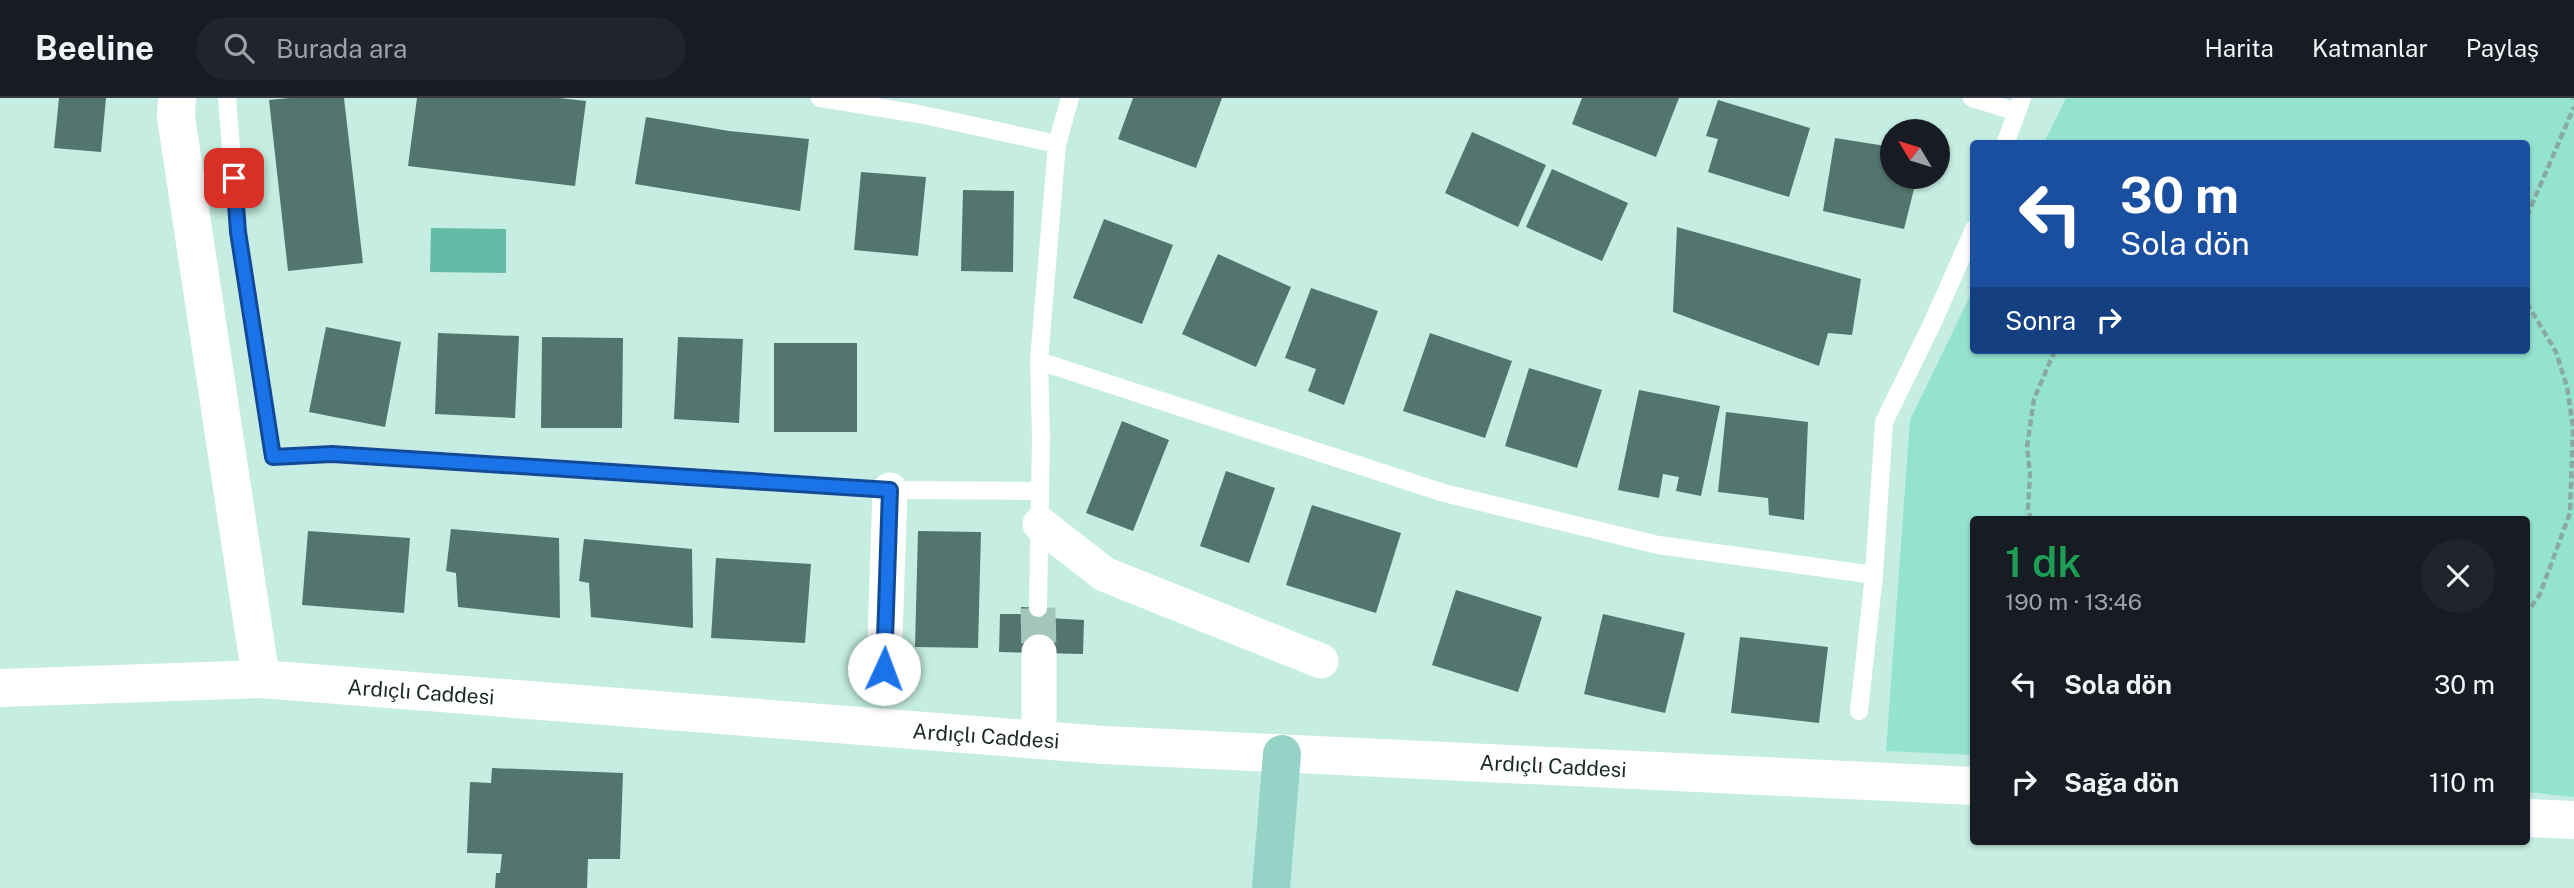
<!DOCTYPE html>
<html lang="tr">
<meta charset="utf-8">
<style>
body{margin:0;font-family:"Public Sans",sans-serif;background:#20242c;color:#f1f3f6;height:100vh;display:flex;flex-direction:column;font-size:26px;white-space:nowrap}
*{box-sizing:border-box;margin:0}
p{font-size:23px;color:#9ea1a6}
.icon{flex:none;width:38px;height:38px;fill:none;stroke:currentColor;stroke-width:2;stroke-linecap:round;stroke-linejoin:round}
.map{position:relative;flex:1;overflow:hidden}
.panel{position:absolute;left:1970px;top:418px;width:560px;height:329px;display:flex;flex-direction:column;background:#171b24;border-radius:7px;box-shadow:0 2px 5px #0004}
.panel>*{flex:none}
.banner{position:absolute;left:1970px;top:42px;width:560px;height:214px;border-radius:7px;box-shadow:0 2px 5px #0004;background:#1a4fa0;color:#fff;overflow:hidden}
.needle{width:46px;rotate:308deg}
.controls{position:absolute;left:1880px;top:21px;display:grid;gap:14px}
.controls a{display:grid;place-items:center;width:70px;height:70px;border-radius:50%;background:#171b24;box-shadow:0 2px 5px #0004;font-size:35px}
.pin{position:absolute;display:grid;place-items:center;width:60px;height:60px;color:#fff;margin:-30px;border-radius:14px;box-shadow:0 4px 10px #0006}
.me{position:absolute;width:77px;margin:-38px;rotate:2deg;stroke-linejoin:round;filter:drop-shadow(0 0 5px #0008)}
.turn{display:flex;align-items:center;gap:24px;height:147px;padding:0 35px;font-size:32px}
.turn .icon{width:91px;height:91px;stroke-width:2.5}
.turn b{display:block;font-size:49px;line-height:60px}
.then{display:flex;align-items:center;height:66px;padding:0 35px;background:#0003;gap:14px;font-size:26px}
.round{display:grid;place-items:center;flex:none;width:74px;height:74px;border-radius:37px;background:#20242c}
.overview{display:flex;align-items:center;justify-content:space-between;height:119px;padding:0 35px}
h1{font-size:42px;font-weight:600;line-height:52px;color:#1e9e55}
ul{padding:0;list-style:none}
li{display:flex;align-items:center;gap:21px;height:98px;padding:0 35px}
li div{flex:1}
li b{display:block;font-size:26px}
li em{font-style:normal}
header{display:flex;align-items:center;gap:42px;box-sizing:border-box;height:98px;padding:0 35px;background:#171b24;border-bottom:2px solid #363941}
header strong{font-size:33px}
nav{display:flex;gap:38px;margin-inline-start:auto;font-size:24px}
.search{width:490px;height:63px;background:#20242c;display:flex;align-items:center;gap:18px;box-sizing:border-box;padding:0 24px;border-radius:38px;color:#9ea1a6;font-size:26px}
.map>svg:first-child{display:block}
.green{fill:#94e3cf}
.water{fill:#64bca7}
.building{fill:#52766d}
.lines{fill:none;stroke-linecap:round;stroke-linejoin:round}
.street-tunnel{stroke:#a3c6bc;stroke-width:35;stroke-dasharray:35 18;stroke-linecap:butt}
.path{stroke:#8aaaa1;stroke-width:4.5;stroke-dasharray:7 3.5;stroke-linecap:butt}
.lane{stroke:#fff;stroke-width:18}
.street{stroke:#fff;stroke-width:35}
.secondary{stroke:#fff;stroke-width:38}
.primary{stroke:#94d3c5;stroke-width:38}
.route-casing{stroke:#114b97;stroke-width:18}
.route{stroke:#1a73e8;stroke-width:12}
.labels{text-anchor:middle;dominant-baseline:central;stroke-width:7;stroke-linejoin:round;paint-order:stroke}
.street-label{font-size:21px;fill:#1b2a26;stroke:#fff}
</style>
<header>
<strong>Beeline</strong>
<div class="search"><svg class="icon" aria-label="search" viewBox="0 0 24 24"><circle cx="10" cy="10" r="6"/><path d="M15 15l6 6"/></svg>Burada ara</div>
<nav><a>Harita</a><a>Katmanlar</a><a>Paylaş</a></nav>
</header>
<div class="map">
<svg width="2574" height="790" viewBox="0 0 2574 790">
<rect width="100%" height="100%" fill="#c5ede2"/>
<path class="green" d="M2066,0H2574V699L2527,694V422H1974V657L1886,653L1910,322L1974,190V252H2527V46L2044,45Z"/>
<path class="water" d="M431,130L506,131V175L430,174Z"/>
<path class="building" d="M59,0H106L101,54L54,50Z
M289,0H344L363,165L288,173L269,2Z
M417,0H559L586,3L575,88L408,68Z
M1133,0H1222L1196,70L1118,41Z
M1582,0H1679L1656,59L1572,26Z
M1718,2L1810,30L1789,99L1708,74L1718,41L1706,38Z
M646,19L729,33L809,41L800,113L635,86Z
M1472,34L1546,67L1518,129L1445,95Z
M1835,40L1892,49V79H1917L1904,131L1823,113Z
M1552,71L1628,105L1602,163L1526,129Z
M861,74L926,79L918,158L854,152Z
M963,92L1014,93L1013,174L961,173Z
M1104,121L1173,147L1142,226L1073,200Z
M1677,129L1861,181L1852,237L1828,235L1819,268L1673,214Z
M1218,156L1291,189L1256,269L1182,236Z
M1311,190L1378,213L1344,307L1308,293L1316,271L1285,260Z
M326,229L401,244L385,329L309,314Z
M438,235L519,238L515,320L435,316Z
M1430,235L1512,263L1485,340L1403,313Z
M542,239L623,240L622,330H541Z
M678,239L743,241L739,325L674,321Z
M774,245H857V334H774Z
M1529,270L1602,292L1577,370L1505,348Z
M1639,292L1720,308L1701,398L1676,393L1679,379L1663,376L1659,400L1618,392Z
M1726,314L1808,324L1804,422L1769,417L1768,400L1718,394Z
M1122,323L1169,342L1133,433L1086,415Z
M1226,373L1275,390L1249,465L1200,448Z
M1312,407L1401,435L1376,515L1286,487Z
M451,431L559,440L560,520L458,509L456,475L446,473Z
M308,433L410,440L404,515L302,507Z
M918,433L981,434L978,550L915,549Z
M584,441L692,451L693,530L591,519L589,485L579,483Z
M716,460L811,466L805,545L711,540Z
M1456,492L1542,519L1518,594L1432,567Z
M1021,509L1049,510V520L1084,522L1083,556L999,554L1000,516H1021Z
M1603,516L1685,535L1665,615L1584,596Z
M1740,539L1828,549L1819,625L1731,615Z
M492,670L623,675L620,761H588L587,790H495L496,775H500L502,756L467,755L470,684L491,685Z"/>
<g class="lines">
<path class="street-tunnel" d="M1038,510L1039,554"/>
<path class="path" d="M2573,0L2574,1
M2527,118L2574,9
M2527,205L2556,254L2567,289L2573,329L2570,415L2540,496L2527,515
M2031,422L2028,411L2030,376L2027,349L2034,301L2055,252"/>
<path class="lane" d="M227,0L238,134L273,359L332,356L890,392L1040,393
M820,0L919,16L1057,46
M1972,0L2017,14
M2005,46L2022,0
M1039,263L1444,395L1658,447L1874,477L1884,324L1932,226L1974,131
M1038,510L1041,340L1039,263L1057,46L1070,0
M1859,613L1874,477"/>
<path class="street" d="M1040,426L1104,476L1321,563
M1039,554V642
M884,571L890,392"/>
<path class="secondary" d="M177,0L176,19L261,581
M0,590L261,581L1104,647L1974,688
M2527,720L2574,722"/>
<path class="primary" d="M1271,790L1282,656"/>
</g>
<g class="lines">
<g class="route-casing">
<path id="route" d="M234,80L238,134L273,359L332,356L890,392L884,571"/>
</g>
<use href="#route" class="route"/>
</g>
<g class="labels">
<g class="street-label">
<text transform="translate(421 594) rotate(4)">Ardıçlı Caddesi</text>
<text transform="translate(986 638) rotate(4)">Ardıçlı Caddesi</text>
<text transform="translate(1553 668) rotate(3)">Ardıçlı Caddesi</text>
</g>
</g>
</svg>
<div class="controls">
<a><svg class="needle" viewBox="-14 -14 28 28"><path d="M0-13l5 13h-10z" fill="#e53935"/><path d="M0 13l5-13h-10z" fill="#9ea1a6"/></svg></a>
</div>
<div class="pin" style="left:234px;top:80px;background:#d93025"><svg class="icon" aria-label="arrive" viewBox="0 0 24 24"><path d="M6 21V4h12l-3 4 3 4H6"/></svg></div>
<svg class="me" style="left:884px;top:571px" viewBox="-20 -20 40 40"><circle r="19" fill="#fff"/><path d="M0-13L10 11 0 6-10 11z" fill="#1a73e8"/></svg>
<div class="banner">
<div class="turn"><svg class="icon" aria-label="left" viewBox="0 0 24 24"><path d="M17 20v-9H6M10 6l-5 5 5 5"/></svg><div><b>30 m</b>Sola dön</div></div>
<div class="then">Sonra<svg class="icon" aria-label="right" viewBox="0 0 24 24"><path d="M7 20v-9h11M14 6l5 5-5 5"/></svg></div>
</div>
<section class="panel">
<div class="overview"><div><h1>1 dk</h1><p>190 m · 13:46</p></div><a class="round"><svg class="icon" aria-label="close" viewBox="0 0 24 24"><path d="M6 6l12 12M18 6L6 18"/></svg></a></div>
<ul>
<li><svg class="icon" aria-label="left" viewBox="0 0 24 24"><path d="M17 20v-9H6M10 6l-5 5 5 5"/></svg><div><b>Sola dön</b></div><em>30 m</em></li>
<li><svg class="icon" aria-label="right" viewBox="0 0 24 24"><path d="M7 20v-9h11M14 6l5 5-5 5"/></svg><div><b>Sağa dön</b></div><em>110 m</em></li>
</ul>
</section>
</div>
